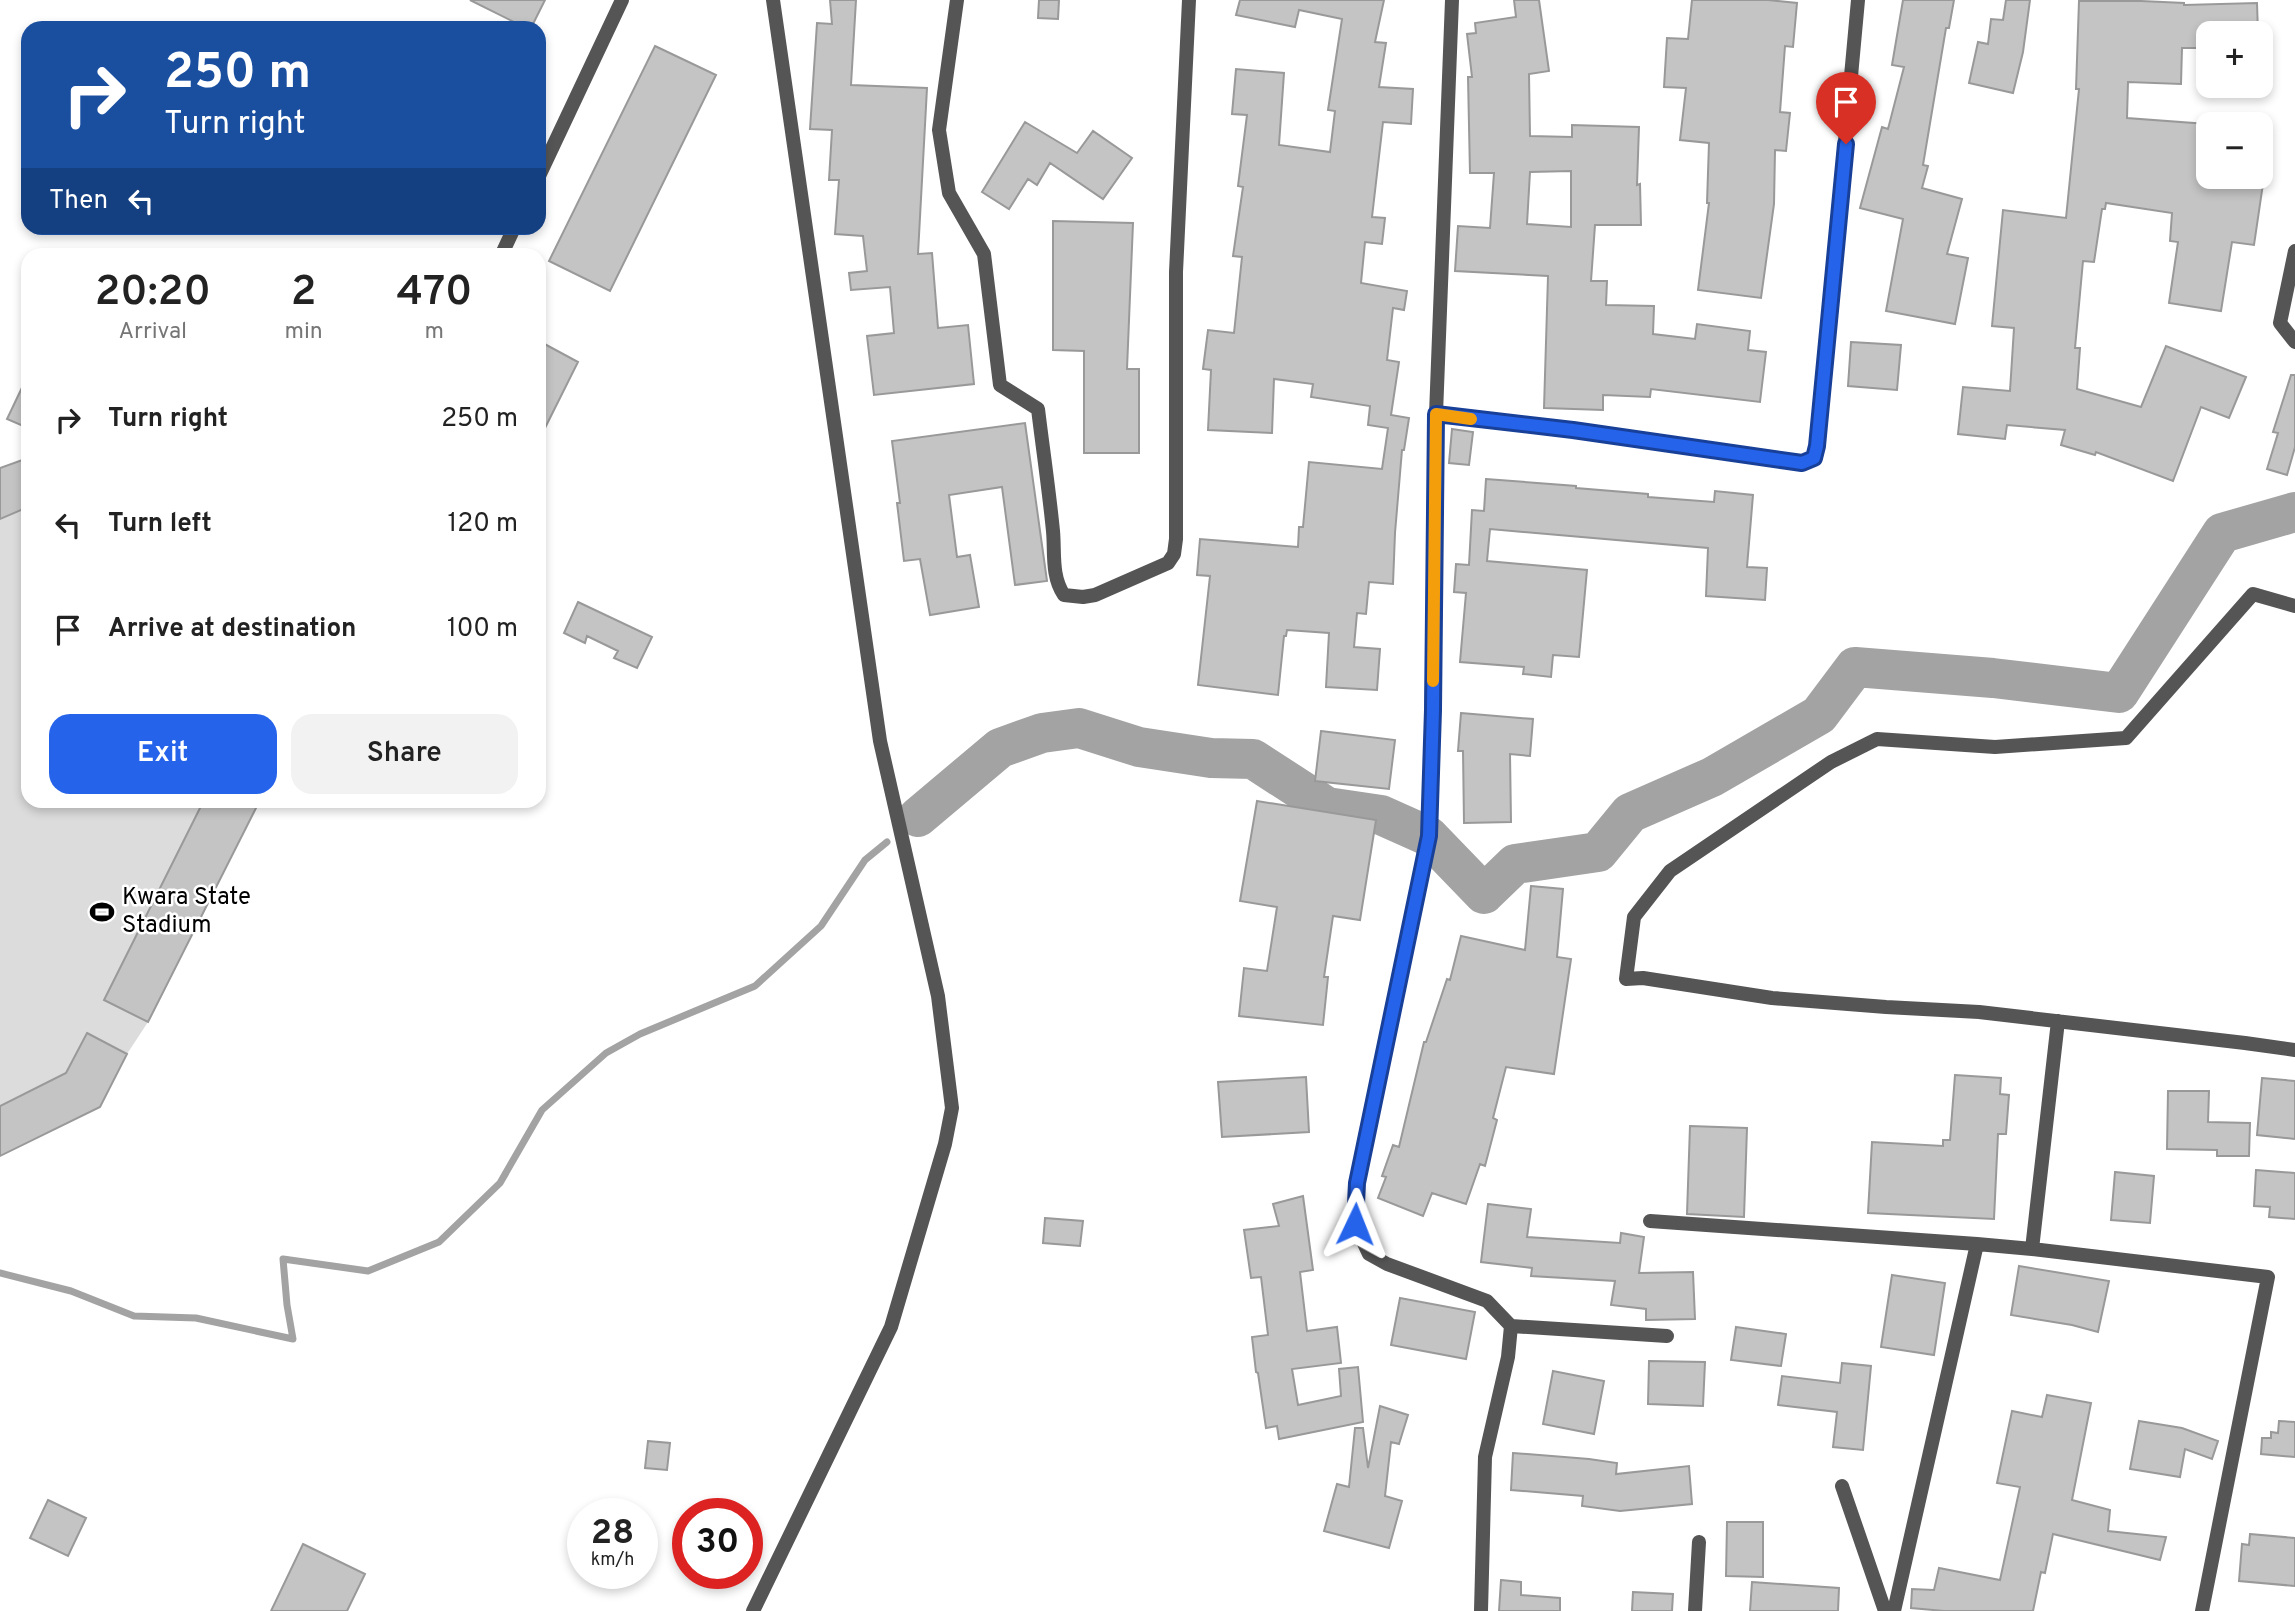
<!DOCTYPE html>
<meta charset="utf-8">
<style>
body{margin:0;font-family:Overpass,sans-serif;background:#f2f2f2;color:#222;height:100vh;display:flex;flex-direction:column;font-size:26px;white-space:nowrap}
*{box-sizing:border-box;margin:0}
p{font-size:23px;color:#767676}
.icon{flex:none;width:38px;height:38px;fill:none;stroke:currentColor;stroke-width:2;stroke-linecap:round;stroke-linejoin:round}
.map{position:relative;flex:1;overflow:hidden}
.details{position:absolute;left:21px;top:248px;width:525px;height:560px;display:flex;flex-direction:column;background:#fff;border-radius:21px;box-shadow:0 4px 10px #0003}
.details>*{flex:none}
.banner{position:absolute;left:21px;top:21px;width:525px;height:214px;border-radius:21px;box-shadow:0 4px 10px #0003;background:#1a4fa0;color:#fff;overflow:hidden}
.tools{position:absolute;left:2196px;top:21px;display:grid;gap:14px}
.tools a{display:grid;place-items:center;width:77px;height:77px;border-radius:14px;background:#fff;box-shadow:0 4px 10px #0003;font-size:35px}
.speed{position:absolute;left:567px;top:1498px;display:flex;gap:14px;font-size:35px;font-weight:700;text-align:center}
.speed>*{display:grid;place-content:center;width:91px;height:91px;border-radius:50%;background:#fff;box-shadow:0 4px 10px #0003;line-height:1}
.speed small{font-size:18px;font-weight:400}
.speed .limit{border:10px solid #d22;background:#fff;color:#111}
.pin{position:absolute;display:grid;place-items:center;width:60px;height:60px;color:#fff;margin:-72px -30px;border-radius:50% 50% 50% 0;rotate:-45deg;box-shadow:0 0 7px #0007}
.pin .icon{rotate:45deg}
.me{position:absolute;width:77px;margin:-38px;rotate:2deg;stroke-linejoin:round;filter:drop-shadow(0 0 5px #0008)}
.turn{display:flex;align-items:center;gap:24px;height:147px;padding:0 28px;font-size:32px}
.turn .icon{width:91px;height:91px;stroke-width:2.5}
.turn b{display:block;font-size:49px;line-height:60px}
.then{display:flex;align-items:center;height:66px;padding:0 28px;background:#0003;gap:14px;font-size:26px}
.eta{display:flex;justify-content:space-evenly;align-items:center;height:119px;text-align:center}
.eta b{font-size:42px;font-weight:600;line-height:49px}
.cta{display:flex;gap:14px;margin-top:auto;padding:14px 28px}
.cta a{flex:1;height:80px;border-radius:21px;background:#2563eb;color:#fff;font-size:28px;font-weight:600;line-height:80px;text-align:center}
.cta a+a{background:#f2f2f2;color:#222}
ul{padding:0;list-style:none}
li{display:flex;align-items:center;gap:21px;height:105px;padding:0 28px}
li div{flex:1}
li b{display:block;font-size:26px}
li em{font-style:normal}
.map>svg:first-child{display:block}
.green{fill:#dcdcdc}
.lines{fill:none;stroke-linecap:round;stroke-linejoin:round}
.stream{stroke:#a3a3a3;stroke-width:7}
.river{stroke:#a3a3a3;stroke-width:40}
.building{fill:#c4c4c4;stroke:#999;stroke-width:2;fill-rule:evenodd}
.street{stroke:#555;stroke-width:14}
.route-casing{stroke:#184099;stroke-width:18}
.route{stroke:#2563eb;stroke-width:12}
.slow{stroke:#f59e0b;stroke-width:12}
.labels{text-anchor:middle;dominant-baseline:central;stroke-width:5;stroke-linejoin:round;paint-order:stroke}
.poi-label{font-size:24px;fill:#000;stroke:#fff;text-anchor:start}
</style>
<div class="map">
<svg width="2295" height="1611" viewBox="0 0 2295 1611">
<rect width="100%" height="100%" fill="#fff"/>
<path class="green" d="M28,458V802H259L148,1022L127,1054L100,1107L0,1156V468Z"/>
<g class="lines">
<path class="stream" d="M0,1273L71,1291L134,1316L196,1318L293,1339L287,1305L283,1259L368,1271L439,1242L500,1183L542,1110L606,1053L640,1034L755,986L821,926L865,860L887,842"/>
<path class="river" d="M918,817L1000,748L1042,733L1079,728L1139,747L1211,758L1253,759L1327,807L1381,815L1428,836L1484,894L1515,864L1598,852L1630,813L1712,777L1819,715L1855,667L1993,678L2119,693L2222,533L2295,512"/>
</g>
<path class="building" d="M470,0H545L531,28H526Z
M830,0H856L851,85L927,88L918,254L932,253L938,328L968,325L974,384L874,395L867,336L894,333L890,287L851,290L849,273L867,271L863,236L835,234L839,180H829L832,130L810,129L817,23L832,24Z
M1039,0H1059L1058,19L1038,18Z
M1240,0H1384L1375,42L1386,43L1379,87L1413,89L1411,124L1383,122L1372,217L1385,218L1382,244L1365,242L1361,283L1407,291L1404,310L1393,308L1387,360L1399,362L1391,415L1409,418L1404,450H1402L1395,533L1393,584L1369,582L1366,614L1357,613L1354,647L1380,649L1377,690L1326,687L1329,633L1287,630L1286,636H1284L1278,695L1198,685L1210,576L1197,575L1200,539L1298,547L1299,527H1303L1309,462L1382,469L1388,428L1368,425L1370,406L1311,397L1313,384L1274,379L1272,433L1208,430L1211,370L1203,369L1208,330L1234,333L1242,257L1233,256L1243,187L1238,186L1247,115L1232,114L1236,69L1284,73L1279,145L1330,152L1335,111L1328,110L1342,19L1299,10L1295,27L1236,15Z
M1514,0H1539L1549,71L1529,74L1530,136L1572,137V125L1639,127L1637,185L1640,184L1641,225H1595L1591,281H1607L1606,305L1654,306L1653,334L1695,339L1697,324L1750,331L1748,350L1766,352L1760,402L1651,389L1650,397L1603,395V410L1544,408L1548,276L1455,271L1458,226L1490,228L1494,173H1470L1468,77H1472L1467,34L1476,33L1475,23L1516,17ZM1571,171V227L1527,224L1530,172Z
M1692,0H1768L1797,3L1793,47L1785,46L1780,112L1790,113L1786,151L1775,150L1774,204L1761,298L1698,290L1709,203H1707L1709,143L1680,140L1686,88L1664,87L1667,38L1688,39Z
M1903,0H1954L1949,28H1946L1923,165L1928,166L1922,188L1962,199L1947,254L1968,258L1955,324L1886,311L1903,219L1860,208L1882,127L1888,129L1904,67L1892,65Z
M2006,0H2030L2023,52L2013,93L1969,83L1978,42L1988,44L1991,19L2003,20Z
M2079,1H2141L2184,3V5L2257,3L2258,33H2208V48H2182L2181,84L2128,82L2127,118L2207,124L2204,172H2208V177H2264L2254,245L2232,242L2221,311L2169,303L2178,242L2170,241L2172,213L2106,203L2105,209H2102L2094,262L2083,261L2075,348H2080L2077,389L2141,407L2166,346L2246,377L2229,418L2201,407L2173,481L2096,452L2095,455L2061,445L2065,430L2007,425L2005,439L1958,434L1963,387L2010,391L2014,328L1992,326L2003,210L2066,218L2079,89H2076Z
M655,46L716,75L610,291L549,261Z
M1025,122L1077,153L1093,131L1132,158L1103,199L1050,163L1037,185L1028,179L1009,209L982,192Z
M1053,221L1133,223L1127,369H1139V453H1084V351L1053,350Z
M539,341L578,362L539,440Z
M1851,342L1901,345L1897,390L1848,386Z
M28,375V428L7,419Z
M2291,375H2295V447L2287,475L2267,469L2278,433L2273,432Z
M1025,423L1047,581L1015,585L1002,487L949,495L957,557L970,555L979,607L930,615L920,559L904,561L897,503H900L892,441Z
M1452,429L1473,432L1469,465L1449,463Z
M28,458V507L0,519V468Z
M1486,479L1576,486V488L1648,494V497L1714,502L1715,491L1753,495L1747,567L1767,568L1765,600L1706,596L1708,548L1490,529L1487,561L1587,570L1579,657L1553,655L1551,677L1523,674L1524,667L1460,662L1466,593L1454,592L1456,564L1469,565L1472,510L1484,511Z
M578,602L652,637L637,668L614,658L618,651L587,636L585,643L564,633Z
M1461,713L1533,719L1530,756L1510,754L1511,822L1464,823L1463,751H1458Z
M1321,731L1395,740L1389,789L1315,781Z
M1257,801L1376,820L1360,920L1333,916L1324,977H1328L1323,1025L1239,1016L1244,968L1267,971L1277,907L1240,901Z
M203,802H259L148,1022L104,1000Z
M1531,886L1563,889L1557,957L1571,959L1554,1074L1506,1067L1493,1118L1497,1120L1485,1166L1480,1164L1466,1204L1432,1193L1423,1216L1378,1198L1386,1177L1382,1176L1393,1145L1399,1147L1424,1042H1426L1447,979L1450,980L1461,936L1525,950Z
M87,1033L127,1054L100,1107L0,1156V1106L66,1073Z
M1955,1075L2001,1078L2000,1094L2009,1095L2006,1134H1998L1994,1219L1868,1213L1872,1142L1943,1146V1140H1950Z
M1306,1077L1309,1132L1222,1137L1218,1082Z
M2262,1078L2295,1081V1139L2257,1135Z
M2168,1091H2209L2208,1122L2250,1123L2249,1156H2217V1150L2167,1149Z
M1690,1126L1747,1128L1744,1217L1687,1214Z
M2256,1170L2295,1173V1219L2269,1217L2270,1207L2254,1206Z
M2115,1172L2154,1176L2150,1223L2111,1220Z
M1303,1196L1313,1270L1300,1272L1307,1331L1337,1327L1341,1363L1292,1369L1298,1405L1341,1396L1339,1369L1358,1367L1363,1422L1279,1439L1277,1426L1266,1428L1258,1373L1256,1372L1252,1337L1268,1335L1261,1277L1251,1278L1244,1230L1279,1226L1273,1204Z
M1488,1204L1531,1209L1527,1237L1620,1243L1621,1233L1644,1237L1639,1273L1693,1272L1695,1319L1646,1320V1309L1611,1305L1615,1281L1531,1276L1532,1268L1481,1262Z
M1045,1218L1083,1221L1080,1246L1043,1243Z
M2019,1266L2109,1281L2098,1332L2072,1325L2011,1315Z
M1892,1275L1945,1283L1934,1355L1881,1347Z
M1400,1298L1475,1312L1466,1359L1391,1345Z
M1736,1327L1786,1334L1781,1366L1731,1360Z
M1649,1361L1705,1362L1703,1406L1648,1404Z
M1842,1363L1871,1366L1863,1450L1833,1447L1837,1412L1778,1405L1782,1376L1840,1383Z
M1553,1371L1604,1381L1594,1434L1543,1424Z
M2047,1395L2091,1403L2072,1500L2110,1510L2108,1531L2166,1537L2160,1560L2053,1534L2045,1573L2041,1572L2033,1611H1944L1911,1608L1912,1589L1934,1590L1939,1568L2000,1580L2020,1487L1997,1483L2012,1411L2042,1417Z
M1380,1406L1408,1415L1399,1444L1391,1442L1385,1496L1402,1501L1389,1548L1324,1531L1337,1484L1349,1487L1355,1428H1363L1368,1468Z
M2139,1421L2182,1428L2218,1441L2212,1459L2185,1449L2180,1477L2130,1469Z
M2279,1421L2295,1422V1457L2261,1454L2262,1438H2271V1432L2278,1433Z
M648,1441L670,1443L667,1470L645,1468Z
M1513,1453L1589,1459L1617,1463L1616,1474L1689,1466L1692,1504L1620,1511L1582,1506L1583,1496L1511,1490Z
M48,1500L86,1518L68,1556L30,1538Z
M1727,1522H1763V1577L1726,1576Z
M2250,1534L2295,1538V1586L2239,1581L2242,1544L2249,1545Z
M303,1544L365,1574L347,1611H271Z
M1501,1580L1521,1582V1595L1560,1598V1611H1499Z
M1752,1582L1839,1588L1838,1611H1750Z
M1633,1592L1673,1594L1672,1611H1632Z"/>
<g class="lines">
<path class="street" d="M957,0L939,130L949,193L984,254L1000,385L1038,409C1043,450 1049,490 1053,531C1055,552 1051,576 1064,595L1083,597L1095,595L1168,563L1174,554L1176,539V272L1189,0
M1452,0L1436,414L1430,812L1428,836L1357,1183L1355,1224L1369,1254L1387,1264L1487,1301L1511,1326L1508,1357L1485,1457L1481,1611
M539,176L622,0
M2295,251L2280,323L2295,342
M501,256L514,228
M1436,414L1573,430L1802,463L1814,458L1817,446L1858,0
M2295,606L2253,594L2126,738L1995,747L1877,739L1831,762L1670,871L1634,917L1626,979L1643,978L1772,998L1886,1007L1979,1012L2245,1043L2295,1050
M1650,1221L1977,1244
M2032,1249L2268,1277L2202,1611
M1511,1326L1667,1336
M1842,1486L1885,1611
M753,1611L891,1327L945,1144L952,1108L938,996L880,741L773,0
M1695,1611L1699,1542
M1894,1611L1977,1244L2032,1249L2058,1021"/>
</g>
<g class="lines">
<g class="route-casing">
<path id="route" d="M1355,1224L1357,1183L1429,836L1433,710L1436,414L1573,430L1802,463L1814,458L1817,446L1846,144"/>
</g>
<use href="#route" class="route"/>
<path class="slow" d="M1433,681L1436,414L1471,419"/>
</g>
<defs>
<g id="stadium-bare" transform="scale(1.89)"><path d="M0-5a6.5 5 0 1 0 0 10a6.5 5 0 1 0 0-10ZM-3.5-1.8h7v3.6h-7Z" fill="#000" stroke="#fff" stroke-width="2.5" paint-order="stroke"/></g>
</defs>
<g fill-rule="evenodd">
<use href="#stadium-bare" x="102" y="912"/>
</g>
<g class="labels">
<g class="poi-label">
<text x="122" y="898">Kwara State<tspan x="122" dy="28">Stadium</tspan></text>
</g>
</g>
</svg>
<div class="tools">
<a>+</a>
<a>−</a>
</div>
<div class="speed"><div>28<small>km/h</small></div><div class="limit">30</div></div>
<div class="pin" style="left:1846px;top:144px;background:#d93025"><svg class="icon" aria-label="arrive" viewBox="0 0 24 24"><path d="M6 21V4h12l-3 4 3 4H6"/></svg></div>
<svg class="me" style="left:1355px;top:1224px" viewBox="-20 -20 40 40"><path d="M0-17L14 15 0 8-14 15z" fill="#2563eb" stroke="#fff" stroke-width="4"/></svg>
<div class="banner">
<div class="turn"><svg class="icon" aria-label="right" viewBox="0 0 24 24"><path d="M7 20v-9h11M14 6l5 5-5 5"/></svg><div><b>250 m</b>Turn right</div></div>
<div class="then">Then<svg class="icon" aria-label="left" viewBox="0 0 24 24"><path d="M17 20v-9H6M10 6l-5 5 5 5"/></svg></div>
</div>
<section class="details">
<div class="eta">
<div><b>20:20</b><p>Arrival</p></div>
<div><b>2</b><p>min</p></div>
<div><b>470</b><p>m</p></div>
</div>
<ul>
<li><svg class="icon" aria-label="right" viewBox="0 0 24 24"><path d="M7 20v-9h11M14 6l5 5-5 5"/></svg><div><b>Turn right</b></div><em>250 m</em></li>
<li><svg class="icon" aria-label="left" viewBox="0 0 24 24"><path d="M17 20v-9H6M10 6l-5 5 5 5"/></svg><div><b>Turn left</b></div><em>120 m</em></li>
<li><svg class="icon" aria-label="arrive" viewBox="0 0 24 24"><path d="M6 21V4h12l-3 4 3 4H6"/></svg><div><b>Arrive at destination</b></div><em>100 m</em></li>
</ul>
<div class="cta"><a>Exit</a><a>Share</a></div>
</section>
</div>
